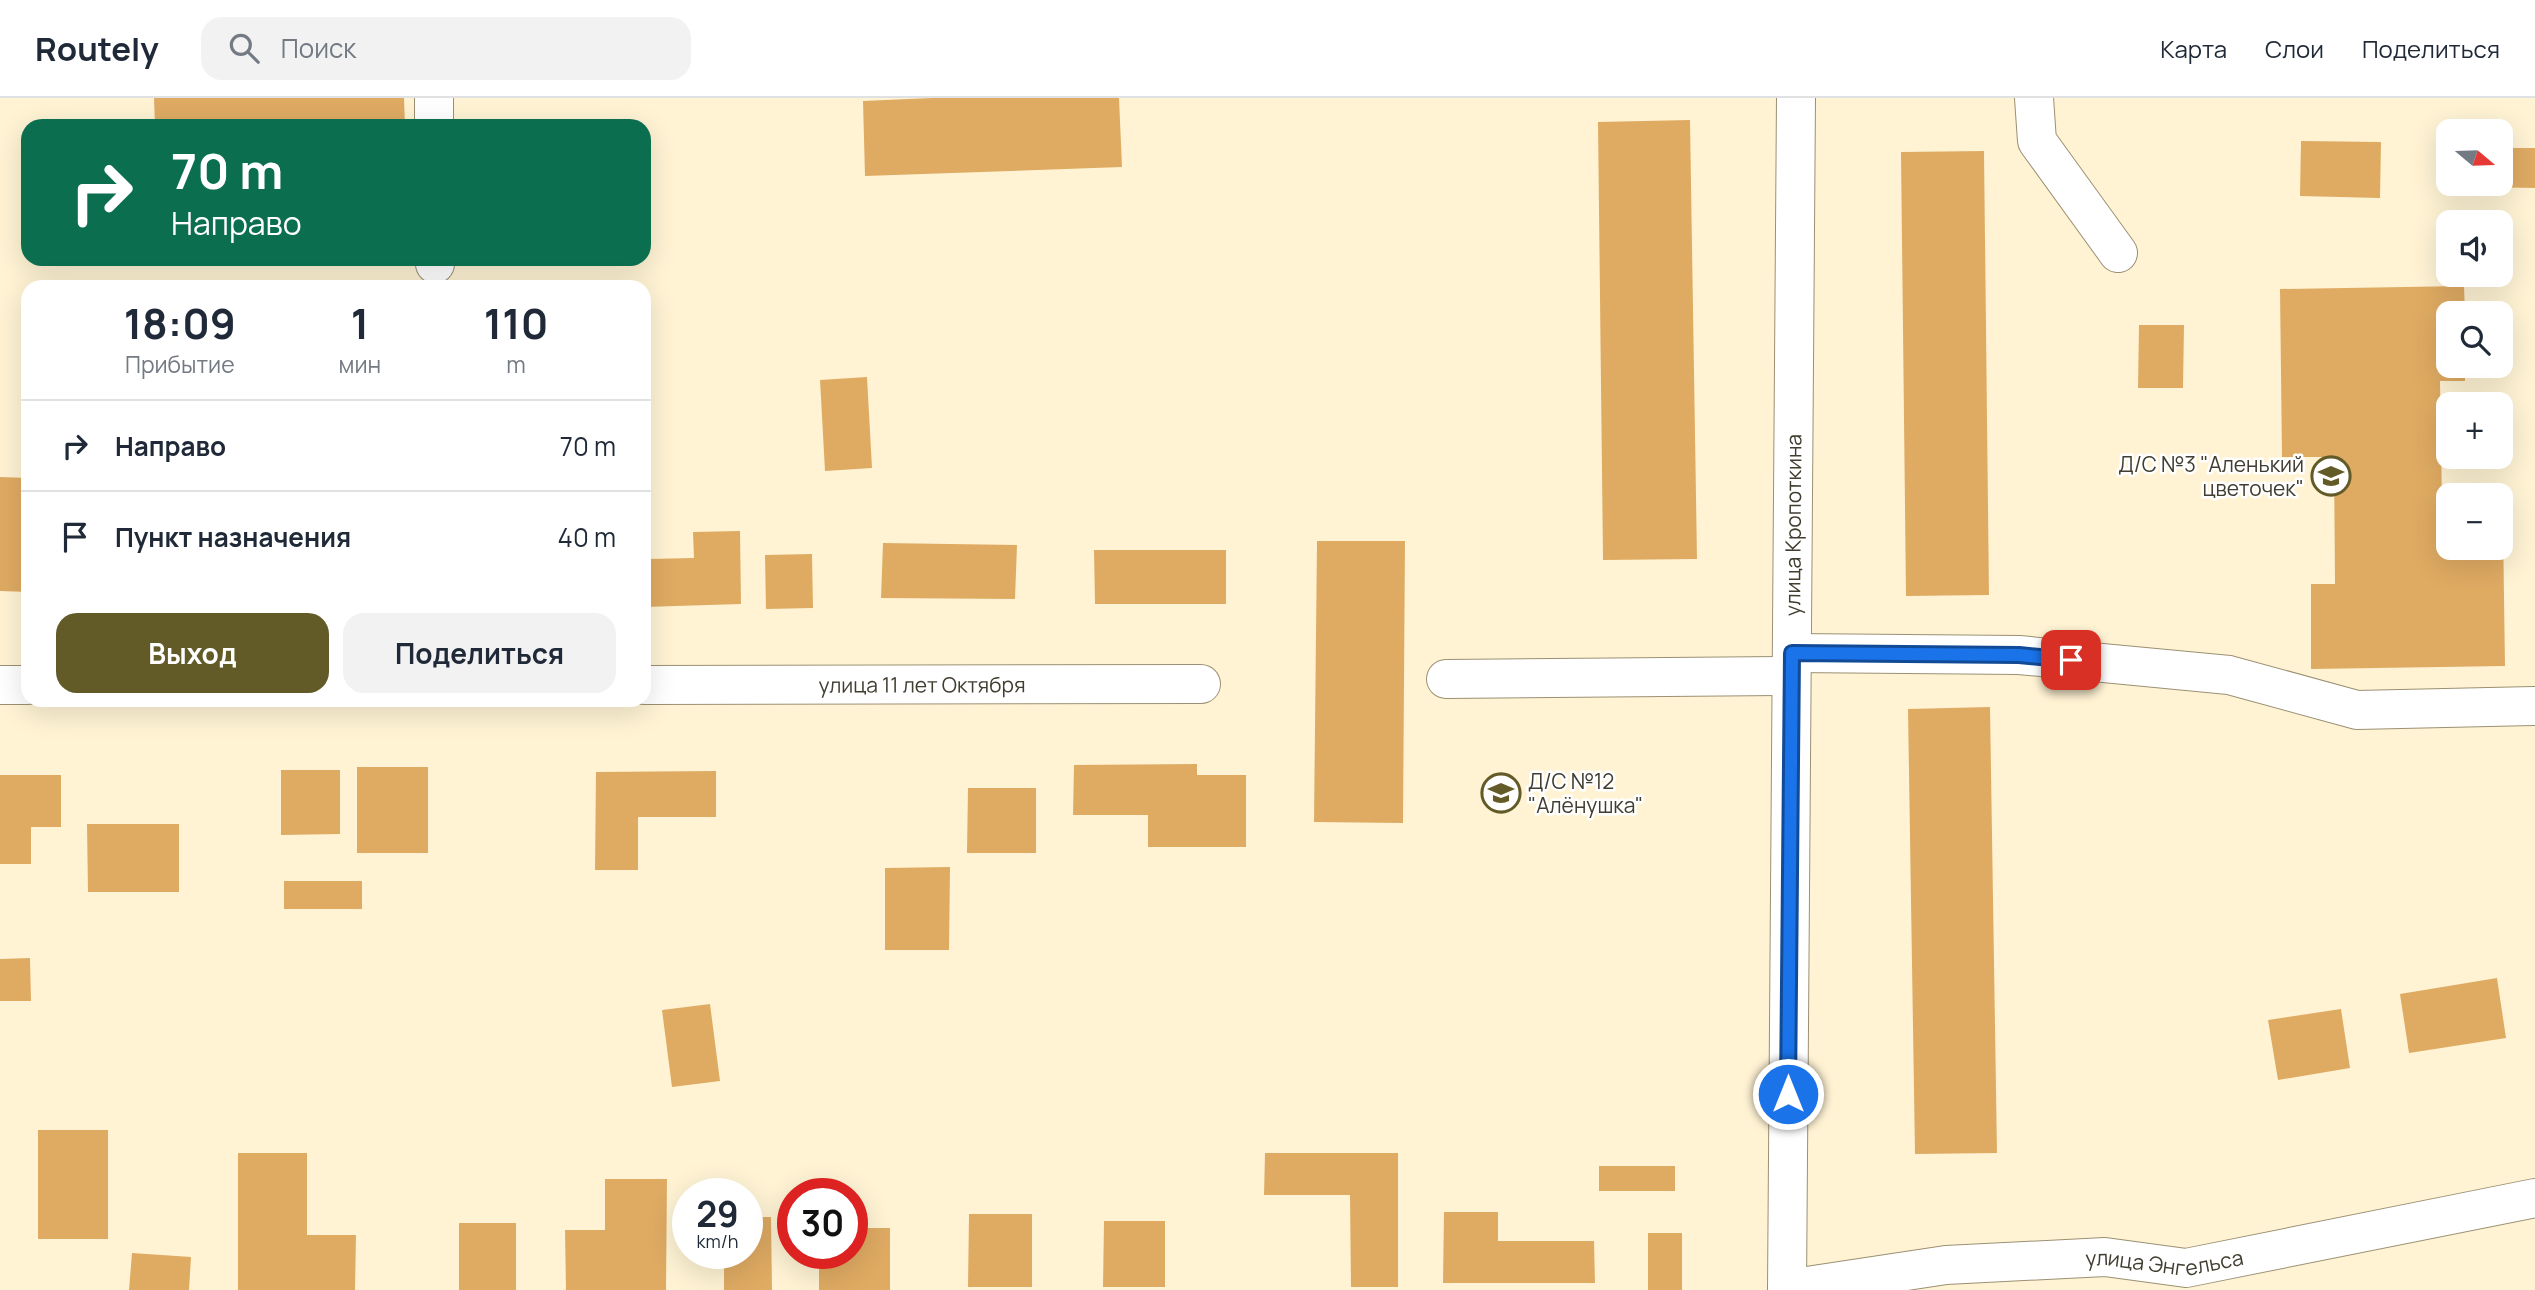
<!DOCTYPE html>
<html lang="ru">
<meta charset="utf-8">
<style>
body{margin:0;font-family:Manrope,sans-serif;background:#f2f2f3;color:#1f2937;height:100vh;display:flex;flex-direction:column;font-size:26px;white-space:nowrap}
*{box-sizing:border-box;margin:0}
p{font-size:23px;color:#747a83}
.icon{flex:none;width:38px;height:38px;fill:none;stroke:currentColor;stroke-width:2;stroke-linecap:round;stroke-linejoin:round}
.map{position:relative;flex:1;overflow:hidden}
.drawer{position:absolute;left:21px;top:182px;width:630px;height:427px;display:flex;flex-direction:column;background:#fff;border-radius:21px;box-shadow:0 7px 28px #0002}
.drawer>*{flex:none}
.top-card{position:absolute;left:21px;top:21px;width:630px;height:147px;border-radius:21px;box-shadow:0 7px 28px #0002;background:#0b6e4f;color:#fff;overflow:hidden}
.needle{width:46px;rotate:109deg}
.fabs{position:absolute;left:2436px;top:21px;display:grid;gap:14px}
.fabs a{display:grid;place-items:center;width:77px;height:77px;border-radius:14px;background:#fff;box-shadow:0 7px 28px #0002;font-size:35px}
.speed{position:absolute;left:672px;top:1080px;display:flex;gap:14px;font-size:35px;font-weight:700;text-align:center}
.speed>*{display:grid;place-content:center;width:91px;height:91px;border-radius:50%;background:#fff;box-shadow:0 7px 28px #0002;line-height:1}
.speed small{font-size:18px;font-weight:400}
.speed .limit{border:10px solid #d22;background:#fff;color:#111}
.pin{position:absolute;display:grid;place-items:center;width:60px;height:60px;color:#fff;margin:-30px;border-radius:14px;box-shadow:0 4px 10px #0006}
.me{position:absolute;width:77px;margin:-38px;rotate:0deg;stroke-linejoin:round;filter:drop-shadow(0 0 5px #0008)}
.turn{display:flex;align-items:center;gap:24px;height:147px;padding:0 35px;font-size:32px}
.turn .icon{width:91px;height:91px;stroke-width:2.5}
.turn b{display:block;font-size:49px;line-height:60px}
.eta{display:flex;justify-content:space-evenly;align-items:center;height:119px;text-align:center}
.eta b{font-size:42px;font-weight:700;line-height:49px}
.cta{display:flex;gap:14px;margin-top:auto;padding:14px 35px}
.cta a{flex:1;height:80px;border-radius:21px;background:#635b27;color:#fff;font-size:28px;font-weight:700;line-height:80px;text-align:center}
.cta a+a{background:#f2f2f3;color:#1f2937}
ul{padding:0;list-style:none}
li{display:flex;align-items:center;gap:21px;height:91px;padding:0 35px;border-top:2px solid #e0e1e3}
li div{flex:1}
li b{display:block;font-size:26px}
li em{font-style:normal}
header{display:flex;align-items:center;gap:42px;box-sizing:border-box;height:98px;padding:0 35px;background:#fff;border-bottom:2px solid #e0e1e3}
header strong{font-size:33px}
nav{display:flex;gap:38px;margin-inline-start:auto;font-size:24px}
.search{width:490px;height:63px;background:#f2f2f3;display:flex;align-items:center;gap:18px;box-sizing:border-box;padding:0 24px;border-radius:21px;color:#747a83;font-size:26px}
.map>svg:first-child{display:block}
.building{fill:#dfab63}
.lines{fill:none;stroke-linecap:round;stroke-linejoin:round}
.minor-casing{stroke:#9b9073;stroke-width:40}
.minor{stroke:#fff;stroke-width:38}
.route-casing{stroke:#114b97;stroke-width:18}
.route{stroke:#1a73e8;stroke-width:12}
.labels{text-anchor:middle;dominant-baseline:central;stroke-width:5;stroke-linejoin:round;paint-order:stroke}
.poi-label{font-size:21px;fill:#413d30;stroke:#fff;text-anchor:end}
.street-label{font-size:21px;fill:#413d30;stroke:#fff}
</style>
<header>
<strong>Routely</strong>
<div class="search"><svg class="icon" aria-label="search" viewBox="0 0 24 24"><circle cx="10" cy="10" r="6"/><path d="M15 15l6 6"/></svg>Поиск</div>
<nav><a>Карта</a><a>Слои</a><a>Поделиться</a></nav>
</header>
<div class="map">
<svg width="2535" height="1192" viewBox="0 0 2535 1192">
<rect width="100%" height="100%" fill="#fff3d4"/>
<path class="building" d="M154,0H404L405,28H155Z
M932,0H1119L1122,69L865,78L863,3Z
M1690,22L1697,461L1603,462L1598,24Z
M2301,43L2381,44L2380,100L2300,98Z
M2501,50H2535V90L2480,89V86H2501Z
M1984,53L1989,497L1906,498L1901,54Z
M2464,188L2465,215H2448V268H2465V283H2440L2442,406H2448V450H2501V429H2503L2505,568L2311,571V486H2335L2334,359H2282L2280,191Z
M2139,227H2184L2183,290H2138Z
M867,279L872,370L825,373L820,282Z
M0,379L28,380V494L0,493Z
M644,417H647L648,461L694,460L693,434L740,433L741,506L644,509Z
M1317,443H1405L1403,725L1314,724Z
M883,445L1017,447L1015,501L881,500Z
M1094,452H1226V506H1095Z
M812,456L813,510L766,511L765,457Z
M1990,609L1997,1055L1915,1056L1908,611Z
M1197,666V677H1246V749H1148V717H1073L1074,667Z
M357,669H428V755H357Z
M281,672H340V736L281,737Z
M716,673V719H638V772H595L596,674Z
M0,677H61V729H31V766H0Z
M968,690H1036V755H967Z
M87,726H179V794H88Z
M950,769L949,852H885V770Z
M284,783H362V811H284Z
M30,860L31,903H0V861Z
M2497,880L2506,940L2409,955L2400,896Z
M710,906L720,983L672,989L662,912Z
M2341,911L2350,970L2278,982L2268,922Z
M38,1032H108V1141H38Z
M238,1055H307V1137H356L355,1192H238Z
M1265,1055H1398V1189H1351L1350,1097H1264Z
M1599,1068H1675V1093H1599Z
M605,1081H667L666,1192H566L565,1132H605Z
M1444,1114H1498V1143H1594L1595,1185H1443Z
M969,1116H1032V1189H968Z
M747,1119H771L772,1192H724V1155H747Z
M1104,1123H1165V1189H1103Z
M459,1125H516V1192H459Z
M852,1130H890V1192H819V1155H852Z
M1648,1135H1682V1192H1648Z
M132,1155L191,1159L189,1192H129Z"/>
<g class="lines">
<g class="minor-casing">
<g id="minor">
<path d="M434,0V28"/>
<path d="M2034,0L2037,43L2118,155"/>
<path d="M435,161V166"/>
<path d="M1792,555L2019,557L2229,577L2357,612L2533,608"/>
<path d="M1446,581L1791,578"/>
<path d="M0,587H28"/>
<path id="s1" d="M644,587L1201,586"/>
<path id="s2" d="M1787,1191L1946,1167L2105,1159L2186,1170L2535,1100"/>
<path id="s3" d="M1787,1192L1796,0"/>
</g>
</g>
<use href="#minor" class="minor"/>
</g>
<g class="lines">
<g class="route-casing">
<path id="route" d="M1788,996L1792,555L2019,557L2071,562"/>
</g>
<use href="#route" class="route"/>
</g>
<defs>
<g id="school-ring" transform="scale(2.0125)"><circle r="9.5" fill="#fff" stroke="#635b27" stroke-width="1.5"/><path d="M0-5L7-2L0 1L-7-2ZM-4 1L0 2.5L4 1V4Q0 6-4 4Z" fill="#635b27"/></g>
</defs>
<g fill-rule="evenodd">
<use href="#school-ring" x="2331" y="378"/>
<use href="#school-ring" x="1501" y="695"/>
</g>
<g class="labels">
<g class="poi-label">
<text x="2304" y="366">Д/С №3 "Аленький<tspan x="2304" dy="24">цветочек"</tspan></text>
<text x="1528" y="683" text-anchor="start">Д/С №12<tspan x="1528" dy="24">"Алёнушка"</tspan></text>
</g>
<g class="street-label">
<text stroke="none"><textPath href="#s3" startOffset="765">улица Кропоткина</textPath></text>
<text stroke="none"><textPath href="#s1" startOffset="278">улица 11 лет Октября</textPath></text>
<text stroke="none"><textPath href="#s2" startOffset="380">улица Энгельса</textPath></text>
</g>
</g>
</svg>
<div class="fabs">
<a><svg class="needle" viewBox="-14 -14 28 28"><path d="M0-13l5 13h-10z" fill="#e53935"/><path d="M0 13l5-13h-10z" fill="#747a83"/></svg></a>
<a><svg class="icon" aria-label="sound" viewBox="0 0 24 24"><path d="M4 9h4l5-4v14l-5-4H4zM17 9q2 3 0 6"/></svg></a>
<a><svg class="icon" aria-label="search" viewBox="0 0 24 24"><circle cx="10" cy="10" r="6"/><path d="M15 15l6 6"/></svg></a>
<a>+</a>
<a>−</a>
</div>
<div class="speed"><div>29<small>km/h</small></div><div class="limit">30</div></div>
<div class="pin" style="left:2071px;top:562px;background:#d93025"><svg class="icon" aria-label="arrive" viewBox="0 0 24 24"><path d="M6 21V4h12l-3 4 3 4H6"/></svg></div>
<svg class="me" style="left:1788px;top:996px" viewBox="-20 -20 40 40"><circle r="17" fill="#1a73e8" stroke="#fff" stroke-width="3"/><path d="M0-11L8 9 0 5-8 9z" fill="#fff"/></svg>
<div class="top-card">
<div class="turn"><svg class="icon" aria-label="right" viewBox="0 0 24 24"><path d="M7 20v-9h11M14 6l5 5-5 5"/></svg><div><b>70 m</b>Направо</div></div>
</div>
<section class="drawer">
<div class="eta">
<div><b>18:09</b><p>Прибытие</p></div>
<div><b>1</b><p>мин</p></div>
<div><b>110</b><p>m</p></div>
</div>
<ul>
<li><svg class="icon" aria-label="right" viewBox="0 0 24 24"><path d="M7 20v-9h11M14 6l5 5-5 5"/></svg><div><b>Направо</b></div><em>70 m</em></li>
<li><svg class="icon" aria-label="arrive" viewBox="0 0 24 24"><path d="M6 21V4h12l-3 4 3 4H6"/></svg><div><b>Пункт назначения</b></div><em>40 m</em></li>
</ul>
<div class="cta"><a>Выход</a><a>Поделиться</a></div>
</section>
</div>
